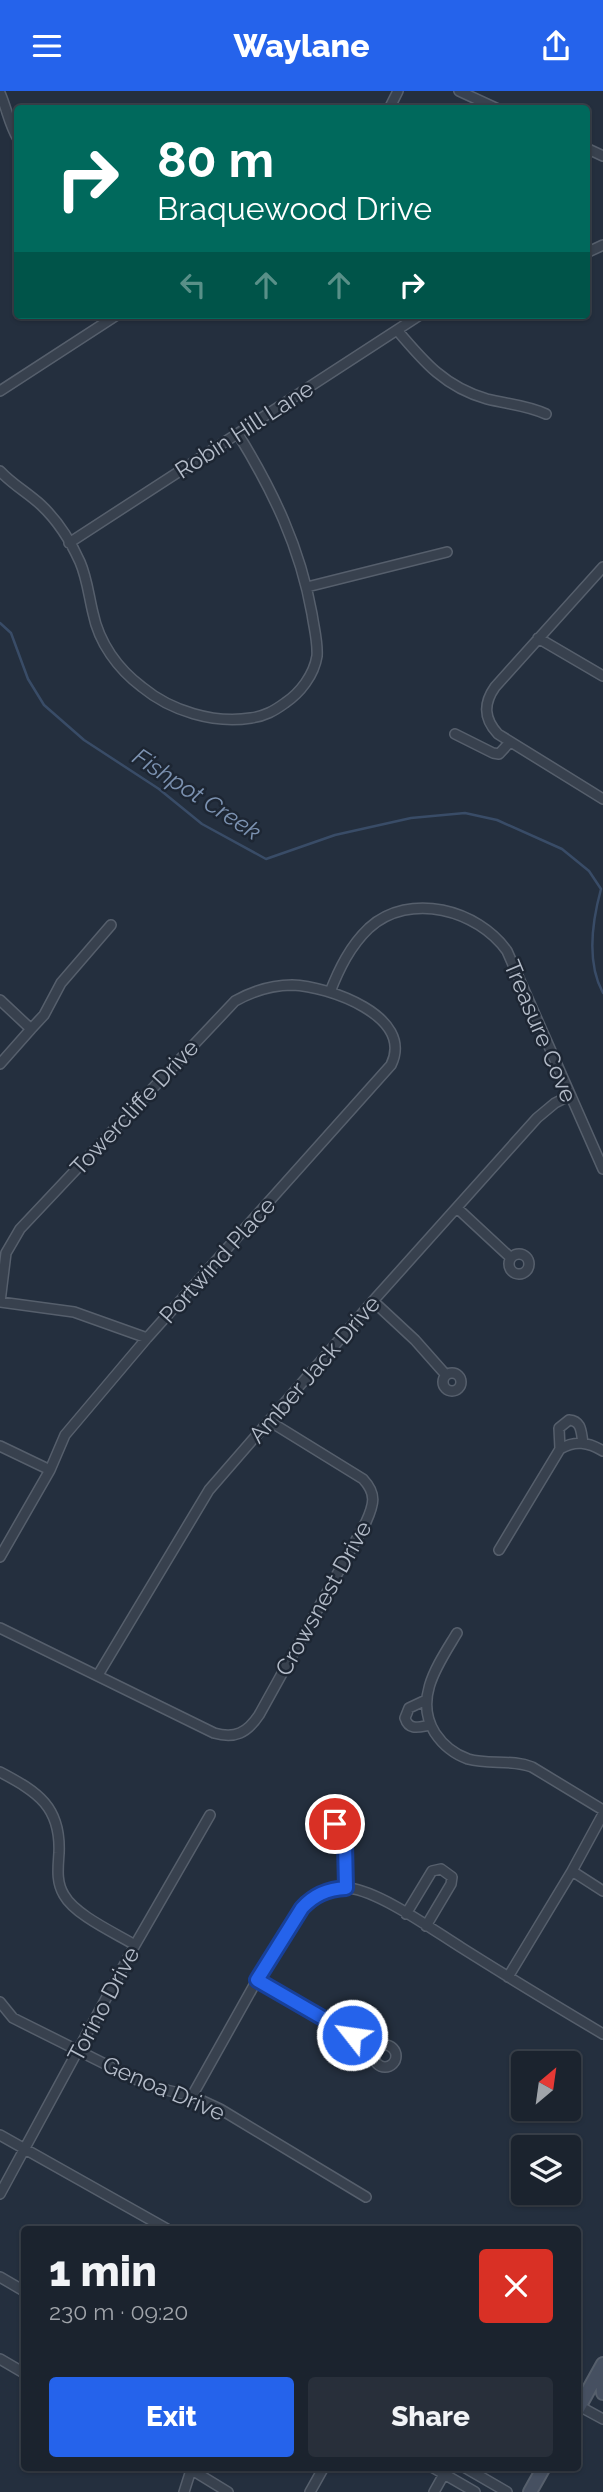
<!DOCTYPE html>
<meta charset="utf-8">
<style>
body{margin:0;font-family:Raleway,sans-serif;background:#282f3a;color:#f1f3f6;height:100vh;display:flex;flex-direction:column;font-size:26px;white-space:nowrap}
*{box-sizing:border-box;margin:0}
p{font-size:23px;color:#a0a4aa}
.icon{flex:none;width:38px;height:38px;fill:none;stroke:currentColor;stroke-width:2;stroke-linecap:round;stroke-linejoin:round}
.map{position:relative;flex:1;overflow:hidden}
.panel{position:absolute;left:21px;top:2135px;width:560px;height:245px;display:flex;flex-direction:column;background:#1b232e;border-radius:7px;box-shadow:0 2px 5px #0004,0 0 0 2px #39404a}
.panel>*{flex:none}
.top-card{position:absolute;left:14px;top:14px;width:576px;height:214px;border-radius:7px;box-shadow:0 2px 5px #0004,0 0 0 2px #39404a;background:#00695c;color:#fff;overflow:hidden}
.needle{width:46px;rotate:29deg}
.controls{position:absolute;left:511px;top:1960px;display:grid;gap:14px}
.controls a{display:grid;place-items:center;width:70px;height:70px;border-radius:7px;background:#1b232e;box-shadow:0 2px 5px #0004,0 0 0 2px #39404a;font-size:35px}
.pin{position:absolute;display:grid;place-items:center;width:60px;height:60px;color:#fff;margin:-30px;border:4px solid #fff;border-radius:50%;box-shadow:0 2px 7px #0007}
.me{position:absolute;width:77px;margin:-38px;rotate:300deg;stroke-linejoin:round;filter:drop-shadow(0 0 5px #0008)}
.turn{display:flex;align-items:center;gap:24px;height:147px;padding:0 28px;font-size:32px}
.turn .icon{width:91px;height:91px;stroke-width:2.5}
.turn b{display:block;font-size:49px;line-height:60px}
.lanes{display:flex;align-items:center;height:66px;padding:0 28px;background:#0003;justify-content:center;gap:35px;direction:ltr}
.lanes .off{opacity:.35}
.round{display:grid;place-items:center;flex:none;width:74px;height:74px;border-radius:7px;background:#282f3a}
.overview{display:flex;align-items:center;justify-content:space-between;height:119px;padding:0 28px}
h1{font-size:42px;font-weight:800;line-height:52px}
.cta{display:flex;gap:14px;margin-top:auto;padding:14px 28px}
.cta a{flex:1;height:80px;border-radius:7px;background:#2563eb;color:#fff;font-size:28px;font-weight:800;line-height:80px;text-align:center}
.cta a+a{background:#282f3a;color:#f1f3f6}
header{display:flex;justify-content:space-between;align-items:center;height:91px;padding:0 28px;background:#2563eb;color:#fff;font-size:32px;font-weight:800}
.map>svg:first-child{display:block}
.lines{fill:none;stroke-linecap:round;stroke-linejoin:round}
.stream{stroke:#394c67;stroke-width:2.5}
.minor-casing{stroke:#565f6c;stroke-width:12}
.secondary-casing{stroke:#565f6c;stroke-width:16}
.minor{stroke:#38414e;stroke-width:9}
.secondary{stroke:#465061;stroke-width:12}
.route-casing{stroke:#184099;stroke-width:18}
.route{stroke:#2563eb;stroke-width:12}
.labels{text-anchor:middle;dominant-baseline:central;stroke-width:5;stroke-linejoin:round;paint-order:stroke}
.street-label{font-size:23px;fill:#b4bcc9;stroke:#1d2633}
.water-label{font-size:24px;font-style:italic;fill:#7c92b1;stroke:#1d2633}
</style>
<header><svg class="icon" aria-label="menu" viewBox="0 0 24 24"><path d="M4 6h16M4 12h16M4 18h16"/></svg>Waylane<svg class="icon" aria-label="share" viewBox="0 0 24 24"><path d="M12 15V3M7 8l5-5 5 5M5 13v7h14v-7"/></svg></header>
<div class="map">
<svg width="603" height="2401" viewBox="0 0 603 2401">
<rect width="100%" height="100%" fill="#242f3e"/>
<g class="lines">
<path class="stream" d="M0,532L11,542L28,588L44,614L84,649L159,698L202,733L266,768L335,744L411,727L465,722L497,729L562,758L589,780L601,798C592,831 586,871 603,902"/>
<g class="minor-casing">
<path id="minor" d="M459,0L498,18
M0,2C7,18 9,33 18,48
M389,18L398,0
M586,57L603,65
M586,162L603,154
M397,239C424,271 445,296 487,308C507,313 527,314 546,323
M0,300L117,224
M0,380C12,393 28,402 41,414C57,429 71,451 80,471C87,487 89,506 93,522C99,552 118,578 142,596C171,620 214,633 251,627C265,625 274,620 285,612C300,602 314,584 317,565C318,551 314,537 312,523C300,456 273,400 238,343
M69,452L420,224
M603,476L495,596C483,613 484,628 498,643L603,708
M307,496L447,461
M538,547L603,585
M455,643L493,662L499,663L510,651
M330,901C339,878 350,855 369,837C410,800 478,819 507,860L603,1078
M0,909L31,938L0,973
M31,938L44,924L61,892L111,834
M457,1117L511,1167
M509 1173a10 10 0 1 1 20 0a10 10 0 1 1-20 0Z
M373,1210L415,1249L446,1284
M0,1211L74,1221L147,1247
M443 1291a9 9 0 1 1 18 0a9 9 0 1 1-18 0Z
M0,1355L50,1379
M560,1358L559,1337L569,1329C582,1330 581,1341 583,1352
M560,1358C575,1349 588,1351 603,1360
M499,1459L560,1358
M0,1466L50,1379L65,1344L147,1247L391,974C415,925 328,895 292,894C271,894 253,900 235,910L20,1138L6,1162L0,1211
M0,1537L214,1642C235,1648 247,1642 259,1624L366,1431C374,1413 377,1403 363,1388L269,1330
M457,1542C439,1572 413,1607 435,1642C443,1654 454,1663 468,1668C489,1674 512,1668 532,1676L603,1719
M98,1584L209,1399L373,1210L537,1027L555,1012L569,1005
M426,1609L409,1617L405,1627C409,1640 419,1636 430,1634
M0,1681C38,1701 61,1716 59,1762C58,1777 56,1791 64,1804C75,1824 115,1842 135,1854
M343,1727L351,1730L356,1743L349,1752L340,1749L334,1739L337,1730Z
M345,1752L346,1797
M572,1780L603,1800
M406,1823L432,1780L441,1778L452,1786L451,1793L426,1835
M508,1886L572,1780L603,1723
M257,1889L376,1958
M0,1911L13,1927L149,1995L192,2005L220,2018L366,2106
M374 1965a11 11 0 1 1 22 0a11 11 0 1 1-22 0Z
M192,2005L257,1889L302,1817C314,1804 330,1795 349,1797C381,1801 433,1839 462,1857C508,1886 556,1915 603,1943
M0,2044L167,2138
M0,2103L135,1854L210,1724
M0,2186L24,2200
M0,2268L24,2282
M579,2315L603,2328
M187,2376L228,2401
M432,2376L475,2401
M464,2376L507,2401
M184,2401L191,2379
M310,2401L324,2376
M434,2401L448,2376"/>
</g>
<g class="secondary-casing">
<path id="secondary" d="M602,2278L603,2302
M578,2318L603,2273
M530,2401L544,2376"/>
</g>
<use href="#minor" class="minor"/>
<use href="#secondary" class="secondary"/>
</g>
<g class="lines">
<g class="route-casing">
<path id="route" d="M335,1733V1743L345,1752L346,1797C327,1798 314,1804 302,1817L257,1889L352,1944"/>
</g>
<use href="#route" class="route"/>
</g>
<g class="labels">
<g class="street-label">
<text transform="translate(244 338) rotate(-33)">Robin Hill Lane</text>
<text transform="translate(541 940) rotate(67)">Treasure Cove</text>
<text transform="translate(134 1016) rotate(-47)">Towercliffe Drive</text>
<text transform="translate(217 1169) rotate(-48)">Portwind Place</text>
<text transform="translate(314 1278) rotate(-49)">Amber Jack Drive</text>
<text transform="translate(323 1507) rotate(-61)">Crowsnest Drive</text>
<text transform="translate(103 1913) rotate(-62)">Torino Drive</text>
<text transform="translate(164 1997) rotate(23)">Genoa Drive</text>
</g>
<g class="water-label">
<text transform="translate(197 703) rotate(33)">Fishpot Creek</text>
</g>
</g>
</svg>
<div class="controls">
<a><svg class="needle" viewBox="-14 -14 28 28"><path d="M0-13l5 13h-10z" fill="#e53935"/><path d="M0 13l5-13h-10z" fill="#a0a4aa"/></svg></a>
<a><svg class="icon" aria-label="layers" viewBox="0 0 24 24"><path d="M12 4l9 5-9 5-9-5zM3 14l9 5 9-5"/></svg></a>
</div>
<div class="pin" style="left:335px;top:1733px;background:#d93025"><svg class="icon" aria-label="arrive" viewBox="0 0 24 24"><path d="M6 21V4h12l-3 4 3 4H6"/></svg></div>
<svg class="me" style="left:352px;top:1944px" viewBox="-20 -20 40 40"><circle r="17" fill="#2563eb" stroke="#fff" stroke-width="3"/><path d="M0-11L8 9 0 5-8 9z" fill="#fff"/></svg>
<div class="top-card">
<div class="turn"><svg class="icon" aria-label="right" viewBox="0 0 24 24"><path d="M7 20v-9h11M14 6l5 5-5 5"/></svg><div><b>80 m</b>Braquewood Drive</div></div>
<div class="lanes"><svg class="icon off" aria-label="left" viewBox="0 0 24 24"><path d="M17 20v-9H6M10 6l-5 5 5 5"/></svg><svg class="icon off" aria-label="ahead" viewBox="0 0 24 24"><path d="M12 20V5M6 11l6-6 6 6"/></svg><svg class="icon off" aria-label="ahead" viewBox="0 0 24 24"><path d="M12 20V5M6 11l6-6 6 6"/></svg><svg class="icon" aria-label="right" viewBox="0 0 24 24"><path d="M7 20v-9h11M14 6l5 5-5 5"/></svg></div>
</div>
<section class="panel">
<div class="overview"><div><h1>1 min</h1><p>230 m · 09:20</p></div><a class="round" style="background:#d93025;color:#fff"><svg class="icon" aria-label="close" viewBox="0 0 24 24"><path d="M6 6l12 12M18 6L6 18"/></svg></a></div>
<div class="cta"><a>Exit</a><a>Share</a></div>
</section>
</div>
